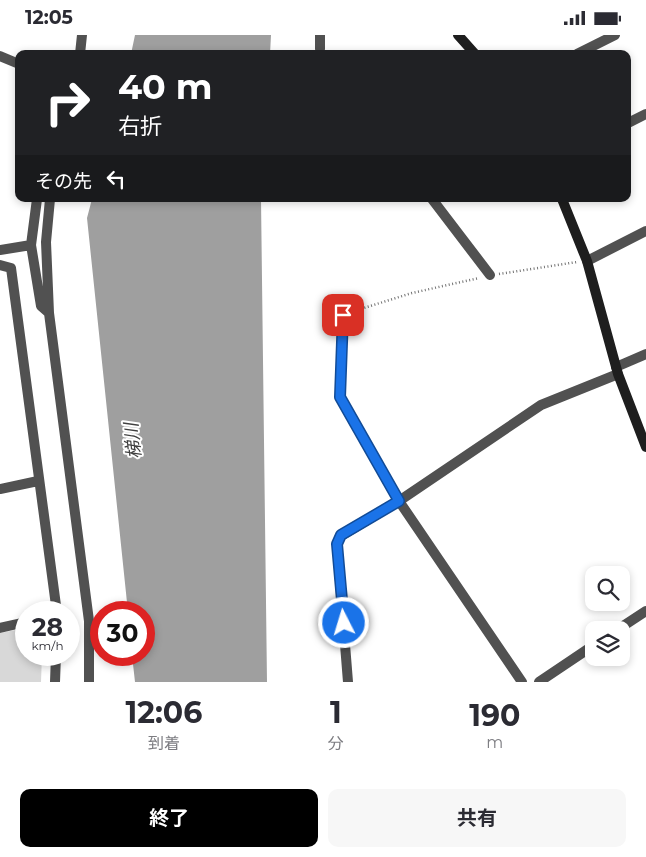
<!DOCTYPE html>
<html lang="ja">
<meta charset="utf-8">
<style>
body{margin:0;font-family:Montserrat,"Noto Sans JP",sans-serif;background:#f7f7f7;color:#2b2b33;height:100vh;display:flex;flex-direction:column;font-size:19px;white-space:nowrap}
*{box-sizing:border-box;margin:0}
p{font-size:16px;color:#7c7c81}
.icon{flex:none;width:28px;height:28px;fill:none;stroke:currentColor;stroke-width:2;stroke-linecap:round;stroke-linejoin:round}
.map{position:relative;height:647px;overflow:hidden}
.drawer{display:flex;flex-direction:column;background:#fff;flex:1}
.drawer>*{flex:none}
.guide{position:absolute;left:15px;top:15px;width:616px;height:152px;border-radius:10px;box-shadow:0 2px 8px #0003;background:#202124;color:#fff;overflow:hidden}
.controls{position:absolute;left:585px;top:531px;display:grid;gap:10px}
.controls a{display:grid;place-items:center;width:45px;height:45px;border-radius:10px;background:#fff;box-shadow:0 2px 8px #0003;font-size:25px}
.speed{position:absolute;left:15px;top:566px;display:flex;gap:10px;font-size:25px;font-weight:700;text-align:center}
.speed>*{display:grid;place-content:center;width:65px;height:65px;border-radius:50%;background:#fff;box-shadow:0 2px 8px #0003;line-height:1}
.speed small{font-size:12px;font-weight:400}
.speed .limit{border:8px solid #d22;background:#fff;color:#111}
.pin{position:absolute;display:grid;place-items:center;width:42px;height:42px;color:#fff;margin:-21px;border-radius:10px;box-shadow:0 2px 8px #0006}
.me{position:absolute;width:55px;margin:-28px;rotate:355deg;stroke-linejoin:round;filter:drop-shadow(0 0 4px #0008)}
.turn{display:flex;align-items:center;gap:18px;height:105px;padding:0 20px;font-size:22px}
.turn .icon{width:65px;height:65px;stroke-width:2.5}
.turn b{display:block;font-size:35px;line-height:42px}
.then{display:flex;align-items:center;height:48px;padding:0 20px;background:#0003;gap:10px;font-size:19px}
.eta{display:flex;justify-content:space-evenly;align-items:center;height:85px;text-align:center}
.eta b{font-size:30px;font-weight:700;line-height:35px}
.primary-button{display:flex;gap:10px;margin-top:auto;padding:10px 20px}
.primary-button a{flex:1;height:58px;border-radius:10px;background:#000;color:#fff;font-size:20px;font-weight:700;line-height:58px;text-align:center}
.primary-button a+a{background:#f7f7f7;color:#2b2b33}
.status{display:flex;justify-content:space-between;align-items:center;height:35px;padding:0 25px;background:#fff;direction:ltr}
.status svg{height:14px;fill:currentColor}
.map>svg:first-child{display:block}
.green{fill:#d8d8d8}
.water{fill:#9f9f9f}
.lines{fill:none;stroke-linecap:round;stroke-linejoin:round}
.path{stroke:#737373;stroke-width:2.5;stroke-dasharray:1 2.5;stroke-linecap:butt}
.street{stroke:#515151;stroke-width:10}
.secondary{stroke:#1e1e1e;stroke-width:10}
.route-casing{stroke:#114b97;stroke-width:12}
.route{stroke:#1a73e8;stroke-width:9}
.labels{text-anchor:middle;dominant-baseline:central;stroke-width:4;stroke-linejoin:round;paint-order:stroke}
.water-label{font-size:18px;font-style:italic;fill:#404040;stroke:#fff}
</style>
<div class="status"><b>12:05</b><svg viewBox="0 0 49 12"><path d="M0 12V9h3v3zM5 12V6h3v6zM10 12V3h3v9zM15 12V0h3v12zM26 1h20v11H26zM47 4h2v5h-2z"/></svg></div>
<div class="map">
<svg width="646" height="647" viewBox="0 0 646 647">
<rect width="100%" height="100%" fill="#fff"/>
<path class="green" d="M26,593V620H42L41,647H0V598Z"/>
<path class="water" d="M135,0H271L270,19H131Z
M92,164H261L267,647H135L132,620H144V578L128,577L87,183Z"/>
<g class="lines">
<path class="path" d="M499,239L577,227
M351,277L412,258L479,243"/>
<path class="street" d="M320,14V0
M80,19L82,0
M577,19L615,0
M0,21L19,29
M628,88L646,79
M37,164L31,210L41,271L49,278
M50,164L46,207L49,278L89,586V647
M432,164L490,240
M0,215L31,210
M587,226L646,196
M0,230L11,233L57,578
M343,280L340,362L399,466L522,647
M616,332L646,319
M0,454L38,446
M0,593L26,587
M617,595L646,576
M55,647L56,620
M348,647L337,509L341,501L399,466L541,370L618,339
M539,647L594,610"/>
<path class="secondary" d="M458,0L475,19
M562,164L587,226L618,339L646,412"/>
</g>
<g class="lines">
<g class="route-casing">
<path id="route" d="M343,280L340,362L399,466L341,500L337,509L344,588"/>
</g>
<use href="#route" class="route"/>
</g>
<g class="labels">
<g class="water-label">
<text transform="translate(133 406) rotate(-96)">梯川</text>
</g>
</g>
</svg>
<div class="controls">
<a><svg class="icon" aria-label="search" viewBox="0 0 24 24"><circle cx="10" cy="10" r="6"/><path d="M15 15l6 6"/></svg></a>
<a><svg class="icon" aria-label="layers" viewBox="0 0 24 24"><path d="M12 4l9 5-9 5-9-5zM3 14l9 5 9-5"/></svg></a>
</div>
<div class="speed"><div>28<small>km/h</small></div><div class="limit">30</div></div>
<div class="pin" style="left:343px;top:280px;background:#d93025"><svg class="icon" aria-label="arrive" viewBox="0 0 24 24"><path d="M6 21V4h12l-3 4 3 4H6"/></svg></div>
<svg class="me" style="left:344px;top:588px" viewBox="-20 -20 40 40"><circle r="17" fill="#1a73e8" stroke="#fff" stroke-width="3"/><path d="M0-11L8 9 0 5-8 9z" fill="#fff"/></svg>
<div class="guide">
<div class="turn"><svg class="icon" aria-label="right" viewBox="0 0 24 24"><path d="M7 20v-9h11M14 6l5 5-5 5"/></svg><div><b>40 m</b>右折</div></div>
<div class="then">その先<svg class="icon" aria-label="left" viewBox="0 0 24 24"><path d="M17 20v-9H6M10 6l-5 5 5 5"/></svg></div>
</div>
</div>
<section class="drawer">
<div class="eta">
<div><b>12:06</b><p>到着</p></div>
<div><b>1</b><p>分</p></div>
<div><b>190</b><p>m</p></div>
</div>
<div class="primary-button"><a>終了</a><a>共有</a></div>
</section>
